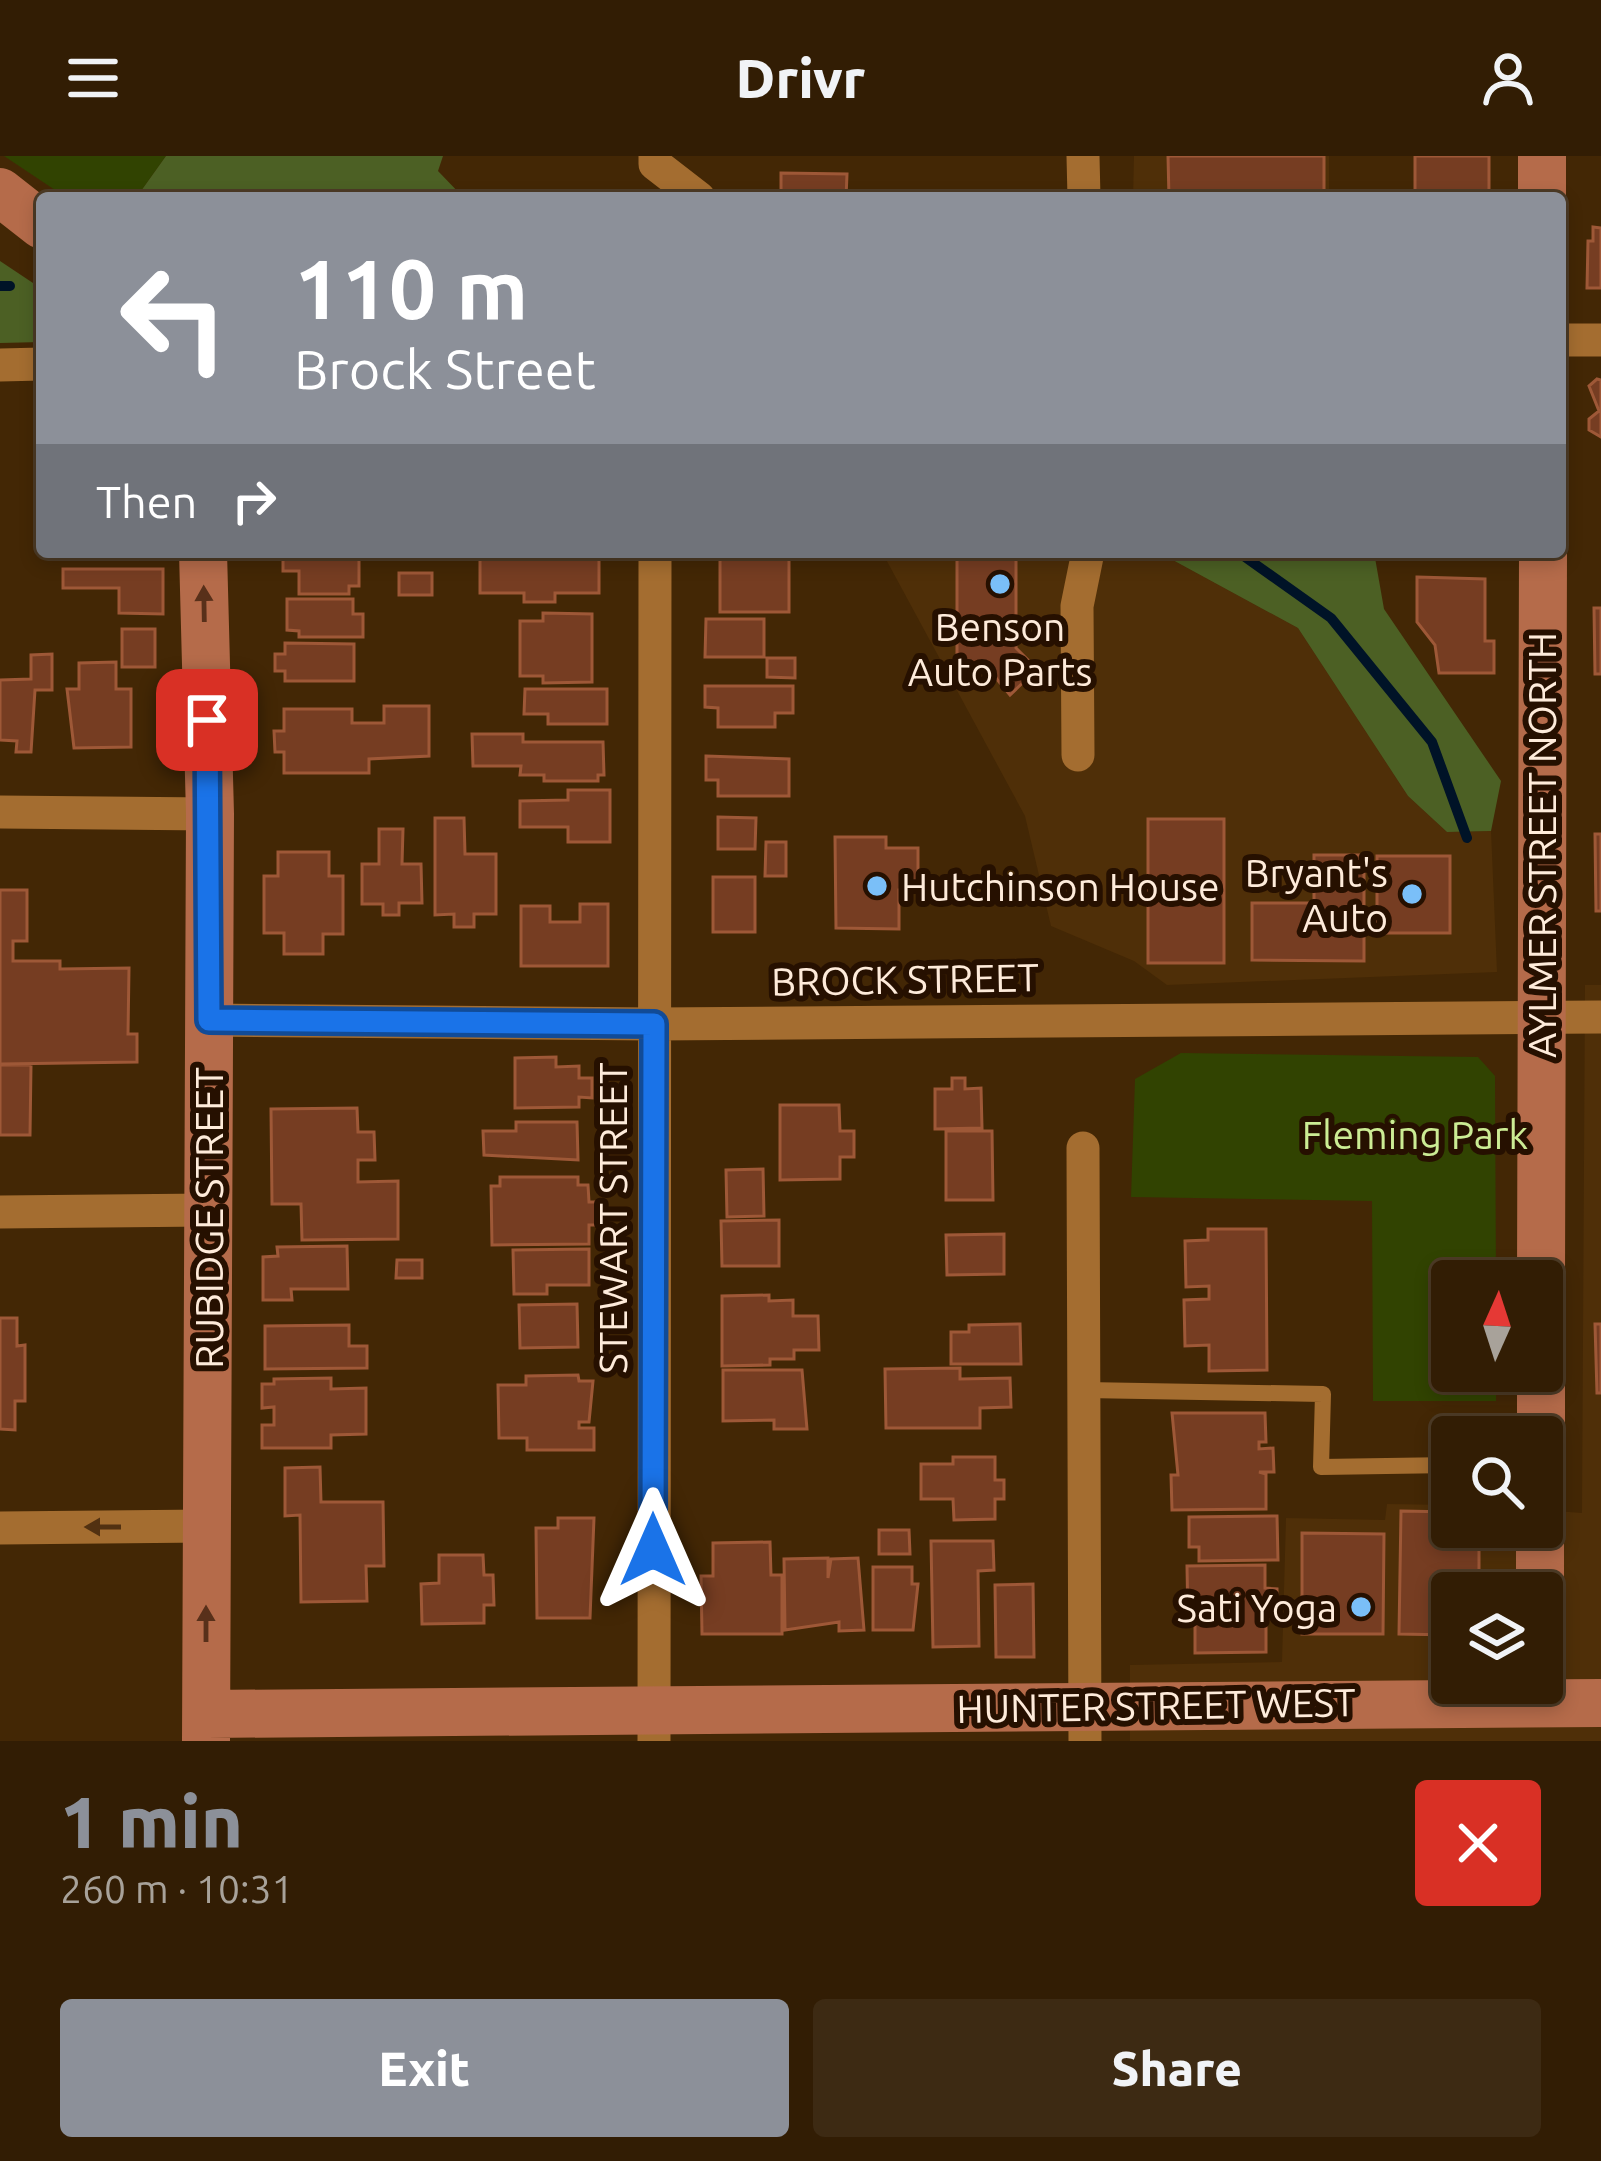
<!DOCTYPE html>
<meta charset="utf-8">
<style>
body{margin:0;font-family:Ubuntu,sans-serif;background:#3d2a13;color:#f1f3f6;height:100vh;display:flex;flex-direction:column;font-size:45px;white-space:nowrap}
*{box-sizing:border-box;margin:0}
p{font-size:39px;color:#a8a29a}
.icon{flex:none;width:66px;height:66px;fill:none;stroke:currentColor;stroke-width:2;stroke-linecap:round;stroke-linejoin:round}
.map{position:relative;height:1585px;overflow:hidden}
.panel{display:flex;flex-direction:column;background:#321d04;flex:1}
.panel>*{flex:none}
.banner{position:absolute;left:36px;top:36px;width:1530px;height:366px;border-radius:12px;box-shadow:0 6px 18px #0003,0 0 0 3px #4d3b26;background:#8c9099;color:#fff;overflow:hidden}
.needle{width:78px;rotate:3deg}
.buttons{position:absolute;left:1431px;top:1104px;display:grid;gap:24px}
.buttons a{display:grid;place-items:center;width:132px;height:132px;border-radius:12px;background:#321d04;box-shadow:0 6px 18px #0003,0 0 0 3px #4d3b26;font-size:60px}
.pin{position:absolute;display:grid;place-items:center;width:102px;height:102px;color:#fff;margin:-51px;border-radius:24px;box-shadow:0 6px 18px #0006}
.me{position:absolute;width:132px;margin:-66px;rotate:0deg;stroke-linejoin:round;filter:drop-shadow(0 0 9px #0008)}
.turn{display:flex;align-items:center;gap:42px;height:252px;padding:0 60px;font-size:54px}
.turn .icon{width:156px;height:156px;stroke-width:2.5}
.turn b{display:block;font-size:84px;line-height:102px}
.then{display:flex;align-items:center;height:114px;padding:0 60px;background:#0003;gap:24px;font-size:45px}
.round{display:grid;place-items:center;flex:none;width:126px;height:126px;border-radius:12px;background:#3d2a13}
.headline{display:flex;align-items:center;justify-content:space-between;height:204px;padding:0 60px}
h1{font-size:72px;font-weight:800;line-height:90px;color:#8c9099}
.primary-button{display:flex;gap:24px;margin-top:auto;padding:24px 60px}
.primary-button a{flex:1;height:138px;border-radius:12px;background:#8c9099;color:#fff;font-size:48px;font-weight:800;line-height:138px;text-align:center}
.primary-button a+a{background:#3d2a13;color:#f1f3f6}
header{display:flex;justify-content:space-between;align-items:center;height:156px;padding:0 60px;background:#321d04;font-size:54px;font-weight:800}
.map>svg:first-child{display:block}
.built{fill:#4f2f08;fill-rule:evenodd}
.green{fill:#314301}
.forest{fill:#4c6024}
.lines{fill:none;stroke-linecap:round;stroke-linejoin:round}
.stream{stroke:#001327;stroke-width:10}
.building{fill:#763d22;stroke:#9e5837;stroke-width:3}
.lane{stroke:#a46d30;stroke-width:16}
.street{stroke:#a46d30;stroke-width:33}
.secondary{stroke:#b56b4a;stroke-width:48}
.oneway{fill:#58301a}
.oneway2{fill:#523111}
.route-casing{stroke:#114b97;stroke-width:30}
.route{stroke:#1a73e8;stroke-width:21}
.poi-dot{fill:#7abff8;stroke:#261000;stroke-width:4.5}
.labels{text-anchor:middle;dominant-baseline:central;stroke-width:12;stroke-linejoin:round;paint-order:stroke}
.poi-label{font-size:39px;fill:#feebda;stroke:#261000;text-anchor:end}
.street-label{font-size:39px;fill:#feebda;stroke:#261000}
.park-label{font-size:39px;fill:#ccec94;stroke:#261000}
</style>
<header><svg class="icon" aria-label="menu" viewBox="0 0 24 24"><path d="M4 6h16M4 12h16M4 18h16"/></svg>Drivr<svg class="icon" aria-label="person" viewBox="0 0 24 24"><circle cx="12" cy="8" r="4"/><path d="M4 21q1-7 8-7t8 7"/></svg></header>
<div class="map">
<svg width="1601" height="1585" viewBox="0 0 1601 1585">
<rect width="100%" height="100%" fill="#432705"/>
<path class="built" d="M1134,0H1329V42H1133Z
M882,396H1158L1298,472L1408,640L1447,676L1491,675L1497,816L1167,829L1134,805L1051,770L1025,660Z
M1585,829H1601V1585H1130V1509L1282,1506L1286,1362L1385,1364L1387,1348L1452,1349V1371H1542V1354L1582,1357ZM1452,1437H1542V1527H1452Z"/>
<path class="green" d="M4,0H166L136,42H67Z
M1181,897L1478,901L1495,920L1496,1125H1452V1215H1496V1245H1373L1372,1045L1131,1041L1135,923Z"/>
<path class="forest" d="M166,0H443L438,15L464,42H136Z
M0,105L42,133V186L0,187Z
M1158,396H1374L1384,453L1501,625L1491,675L1447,676L1408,640L1298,472Z"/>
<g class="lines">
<path class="stream" d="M0,130H10
M1238,396L1331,462L1432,586L1467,682"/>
</g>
<path class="building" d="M1168,0H1324V42H1169Z
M1415,0H1489V42H1415Z
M781,17L847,18L846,42H781Z
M1593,71L1601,72V132H1587L1588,85H1593Z
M1597,223L1601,224V281L1589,274V263L1599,255L1589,230Z
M480,396L599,400V437H555V446H524V437H480Z
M720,396H789V456H720Z
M924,396H1016V492L1037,513L1010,539L991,516H957V403H924Z
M283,398H359V430H349V438H299V415H283Z
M63,413H163V458L119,457V432H63Z
M399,417H432V439H399Z
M1417,421L1485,423V485H1494V517H1439L1435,489L1417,466Z
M287,443H353V458H363V481H299V475L287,474Z
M1594,452H1601V518H1595Z
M543,457L592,458V526L543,527V520H520V465H543Z
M706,463H764V501H705Z
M122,473H155V511H122Z
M285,487L354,488V525H285V515H275V498H285Z
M52,498V534H35L31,596H16L17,585L0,584V524L31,523V499Z
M767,502H795V522L767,521Z
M116,506V533H131V591L74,592L67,533H79V507Z
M705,530H793V557H775V571H718V552L705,551Z
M525,533H607V568H548V558H524Z
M384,550H429V600L369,603V617H284V596H275L274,575H284V553H352V567H384Z
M472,578H523V586H603L604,619H598V625H544V619H520L521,610H473Z
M706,600L789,603V640H718V624H706Z
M568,634H610V686H568V671H520V645L568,644Z
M718,661L756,662L755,693H718Z
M435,662H464L465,698H496V758H474V771H454V758L435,759Z
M1148,663H1224V807H1148Z
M379,673H403L402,708H421L422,747H399V759H383V748H362V708H379Z
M1595,678H1601V755H1596Z
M835,681H886V692H918V734H899V773L836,772Z
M766,686H786V720H765Z
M278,696H329V720H343V778H323V798H284V777H264V720H278Z
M1314,699H1364V805L1252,804V747H1314Z
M1377,700H1450V777H1377Z
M713,721H755V776H713Z
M0,734H27V785H13V805H60V813L129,812L128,878H137V906L0,908Z
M580,748H608V810H521V750H550V766H580Z
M556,901V911L579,910V922H592V942L579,941V951L515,952V902Z
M0,909H31L30,979H0Z
M952,922H965V933L981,932L982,972L935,973V933H952Z
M780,949H839L840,975H854V1001H840V1023L780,1024Z
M357,952L358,976H374L375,1004H358V1026L398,1025V1083L302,1084L301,1048H272L271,953Z
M516,966H577L578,1004L484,999L483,975H516Z
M946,975H992L993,1044H946Z
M763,1013L764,1060L727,1061L726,1014Z
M500,1021H578V1029H588L589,1046H598V1069H589V1088L492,1089L491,1030H500Z
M779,1064V1110H722L721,1065Z
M1208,1073H1266L1267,1214L1209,1215V1189L1185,1190L1184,1144L1209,1143V1130L1186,1131L1185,1085L1208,1084Z
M1004,1078V1118L947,1119L946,1079Z
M347,1090L348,1133H291L292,1144H263V1101L278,1100L277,1091Z
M589,1093V1129H547V1138H514L513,1094Z
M397,1104H422V1122H396Z
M769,1139V1145L793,1144V1160H818L819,1194H794V1203H770V1209L722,1210V1140Z
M577,1148L578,1191L520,1192L519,1149Z
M0,1162H17V1190L25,1189V1245H15V1274L0,1273Z
M1020,1168L1021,1208H951V1176H969V1169Z
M1595,1168H1601V1237H1597Z
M349,1169V1190H367V1212L265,1213V1170Z
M960,1212V1223L1010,1222L1011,1251L980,1252V1272H886L885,1213Z
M723,1214H802L807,1273H774V1264L723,1265Z
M578,1219L579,1225H593L589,1266H579V1272H594V1294H527V1282H499L498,1229H526V1220Z
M331,1222V1233L366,1232V1278L331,1279V1292H262V1269H274V1251L262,1252V1228H274V1223Z
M1172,1257H1265L1266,1286H1259V1293L1273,1292L1274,1316H1259L1266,1318V1353L1172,1354L1171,1319H1178Z
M953,1301H995V1324H1004V1343H995V1363L954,1364L953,1343H921V1308H953Z
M320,1311L321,1346H383L384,1410H366L367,1445L301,1446L300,1359L285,1360V1312Z
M1401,1355L1452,1356V1371H1479V1437H1452V1479L1399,1478Z
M1277,1360L1278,1404L1199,1405V1391H1189V1361Z
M558,1362H594L590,1462H537L536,1372H558Z
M879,1374H909L910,1398H879Z
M1302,1377L1384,1378L1383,1478H1302Z
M931,1385H993L994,1414L978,1415L979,1490L933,1491Z
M770,1386L771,1419H782V1478H702L701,1420H713V1387Z
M439,1399H483L484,1419H493L494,1449H484V1467L422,1468L421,1428L439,1427Z
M828,1402V1422L831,1403L858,1402L864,1474L839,1475V1466L785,1474L784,1403Z
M1265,1409V1432L1277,1433V1461H1266V1496L1195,1497V1466H1188L1187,1410Z
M873,1411H912V1428H918L913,1474H873Z
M1033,1428L1034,1501H996L995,1429Z"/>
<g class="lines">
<path class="lane" d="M1085,1234L1323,1238L1321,1311L1452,1309"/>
<path class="street" d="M655,0V8L699,42
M1083,0L1084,42
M1560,184H1601
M0,209L42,208
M1078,599L1077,450L1088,396
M0,656L210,658
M209,864L654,868L1601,861
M1083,992L1085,1585
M0,1056L208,1054
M0,1372L206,1370
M654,1585L655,396"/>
<path class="secondary" d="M0,36L42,69
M1542,42V0
M203,396L210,658L206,1585
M1541,1125L1543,396
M1541,1215V1281
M1540,1437V1371
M207,1558L1601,1547"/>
</g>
<defs><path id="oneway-solid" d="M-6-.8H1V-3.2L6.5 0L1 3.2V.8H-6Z" transform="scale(3)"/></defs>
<g class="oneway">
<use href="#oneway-solid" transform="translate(204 448) rotate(-91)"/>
<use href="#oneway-solid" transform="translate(206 1468) rotate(-90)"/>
</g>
<use class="oneway2" href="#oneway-solid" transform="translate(103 1371) rotate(180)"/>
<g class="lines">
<g class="route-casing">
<path id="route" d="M207,564L209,864L654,868L653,1394"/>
</g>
<use href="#route" class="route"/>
</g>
<g class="poi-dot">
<circle cx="1000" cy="428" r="12"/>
<circle cx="877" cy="730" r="12"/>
<circle cx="1412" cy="738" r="12"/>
<circle cx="1361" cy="1451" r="12"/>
</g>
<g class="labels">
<g class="poi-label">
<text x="1000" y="470" text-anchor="middle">Benson<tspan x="1000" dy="45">Auto Parts</tspan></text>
<text x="1388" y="716">Bryant's<tspan x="1388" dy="45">Auto</tspan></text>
<text x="901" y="730" text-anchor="start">Hutchinson House</text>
<text x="1337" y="1451">Sati Yoga</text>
</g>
<g class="street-label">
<text transform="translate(1541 689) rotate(-90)">AYLMER STREET NORTH</text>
<text transform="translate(905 823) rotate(-1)">BROCK STREET</text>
<text transform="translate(208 1062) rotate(-90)">RUBIDGE STREET</text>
<text transform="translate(612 1062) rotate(-90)">STEWART STREET</text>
<text transform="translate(1156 1549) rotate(-1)">HUNTER STREET WEST</text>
</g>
<g class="park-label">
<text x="1415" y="978">Fleming Park</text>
</g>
</g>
</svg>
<div class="buttons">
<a><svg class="needle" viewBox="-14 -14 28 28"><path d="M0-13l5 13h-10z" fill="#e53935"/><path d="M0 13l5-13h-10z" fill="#a8a29a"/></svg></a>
<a><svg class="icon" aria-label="search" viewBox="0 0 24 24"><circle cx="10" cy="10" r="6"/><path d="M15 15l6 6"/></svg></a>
<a><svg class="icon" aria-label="layers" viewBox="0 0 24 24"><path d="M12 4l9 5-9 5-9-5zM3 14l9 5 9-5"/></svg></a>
</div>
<div class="pin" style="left:207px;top:564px;background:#d93025"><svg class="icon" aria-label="arrive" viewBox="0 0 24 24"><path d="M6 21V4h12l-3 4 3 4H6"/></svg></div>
<svg class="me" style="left:653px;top:1394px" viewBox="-20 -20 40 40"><path d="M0-17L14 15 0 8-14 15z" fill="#1a73e8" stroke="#fff" stroke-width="4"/></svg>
<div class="banner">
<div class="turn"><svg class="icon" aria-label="left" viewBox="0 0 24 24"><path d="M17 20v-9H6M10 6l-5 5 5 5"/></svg><div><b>110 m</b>Brock Street</div></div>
<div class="then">Then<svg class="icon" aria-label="right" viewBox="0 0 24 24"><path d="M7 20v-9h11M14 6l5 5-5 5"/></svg></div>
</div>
</div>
<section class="panel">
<div class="headline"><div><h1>1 min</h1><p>260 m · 10:31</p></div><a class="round" style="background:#d93025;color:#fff"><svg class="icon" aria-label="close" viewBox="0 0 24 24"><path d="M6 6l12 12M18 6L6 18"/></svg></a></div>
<div class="primary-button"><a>Exit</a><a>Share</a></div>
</section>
